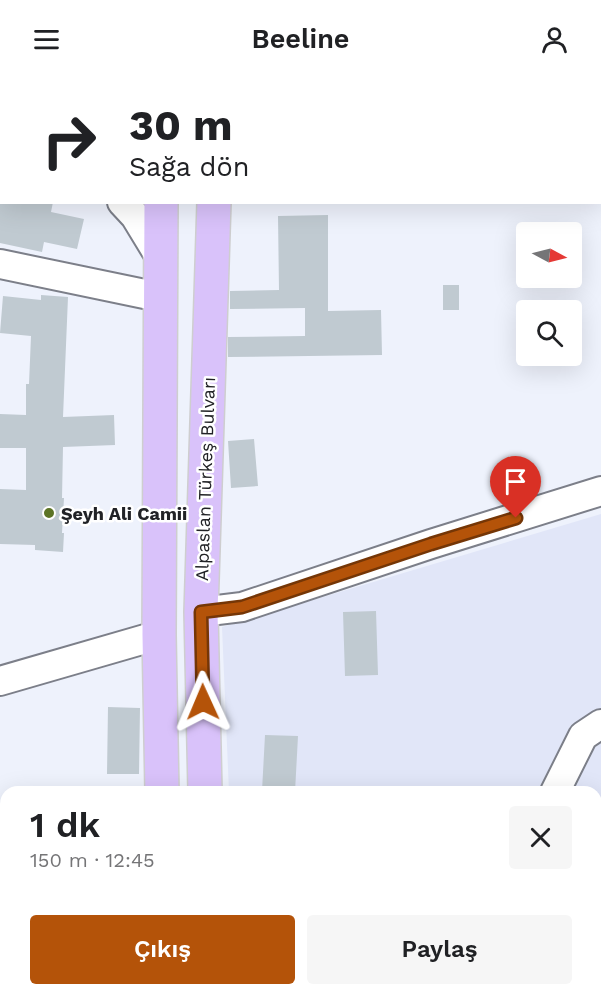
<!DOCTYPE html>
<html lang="tr">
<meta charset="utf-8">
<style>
body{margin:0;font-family:"Work Sans",sans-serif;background:#f6f6f6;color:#202124;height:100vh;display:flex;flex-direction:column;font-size:22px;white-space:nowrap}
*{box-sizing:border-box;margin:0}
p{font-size:20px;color:#757577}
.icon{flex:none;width:33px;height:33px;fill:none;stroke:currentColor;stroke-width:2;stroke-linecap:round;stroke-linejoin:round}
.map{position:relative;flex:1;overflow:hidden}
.details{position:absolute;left:0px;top:708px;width:602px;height:210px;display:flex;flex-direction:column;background:#fff;border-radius:18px 18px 0 0;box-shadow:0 6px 24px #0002}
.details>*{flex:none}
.banner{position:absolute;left:0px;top:0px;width:602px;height:126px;box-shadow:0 6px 24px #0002;background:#fff;color:#202124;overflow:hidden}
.needle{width:39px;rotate:97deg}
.fabs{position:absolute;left:516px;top:144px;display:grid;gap:12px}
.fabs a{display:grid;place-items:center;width:66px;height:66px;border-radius:6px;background:#fff;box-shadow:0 6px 24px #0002;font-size:30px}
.pin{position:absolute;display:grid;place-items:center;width:51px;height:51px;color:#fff;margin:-62px -26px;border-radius:50% 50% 50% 0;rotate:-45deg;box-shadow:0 0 6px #0007}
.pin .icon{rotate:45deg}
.me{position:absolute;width:66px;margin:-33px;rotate:359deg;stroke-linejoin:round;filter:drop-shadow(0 0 4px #0008)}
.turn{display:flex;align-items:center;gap:21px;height:126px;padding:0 30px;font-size:27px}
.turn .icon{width:78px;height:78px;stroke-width:2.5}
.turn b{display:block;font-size:42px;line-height:51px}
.round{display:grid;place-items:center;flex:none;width:63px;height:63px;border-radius:6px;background:#f6f6f6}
.summary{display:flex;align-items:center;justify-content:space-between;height:102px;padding:0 30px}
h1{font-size:36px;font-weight:600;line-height:45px}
.cta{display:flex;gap:12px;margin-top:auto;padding:12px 30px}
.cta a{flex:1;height:69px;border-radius:6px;background:#b45309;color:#fff;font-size:24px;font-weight:600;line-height:69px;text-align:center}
.cta a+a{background:#f6f6f6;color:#202124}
header{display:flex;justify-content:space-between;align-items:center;height:78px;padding:0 30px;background:#fff;font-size:27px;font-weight:600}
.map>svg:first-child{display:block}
.built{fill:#e1e6f8}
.building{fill:#c0cad1}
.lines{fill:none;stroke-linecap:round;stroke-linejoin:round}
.minor-casing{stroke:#7c7f89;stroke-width:32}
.major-casing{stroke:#cececf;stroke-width:36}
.highway-casing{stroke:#cececf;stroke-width:36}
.minor{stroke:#fff;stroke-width:28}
.major{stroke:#d9c2fa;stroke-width:33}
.highway{stroke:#bf99f7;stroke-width:33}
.route-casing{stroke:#753606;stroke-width:15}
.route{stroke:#b45309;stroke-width:10}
.poi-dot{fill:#5c7426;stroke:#fff;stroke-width:2}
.labels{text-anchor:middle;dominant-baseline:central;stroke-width:5;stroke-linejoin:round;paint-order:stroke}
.street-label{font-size:18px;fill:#212226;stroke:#fff}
.poi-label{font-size:18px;font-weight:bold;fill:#212226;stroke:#fff;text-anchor:start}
</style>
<header><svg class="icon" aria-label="menu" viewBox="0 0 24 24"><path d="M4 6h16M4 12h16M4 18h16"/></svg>Beeline<svg class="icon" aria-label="person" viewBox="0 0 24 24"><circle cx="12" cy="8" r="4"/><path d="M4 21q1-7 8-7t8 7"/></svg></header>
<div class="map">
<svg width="601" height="918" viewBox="0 0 601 918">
<rect width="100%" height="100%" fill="#eef2fc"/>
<path class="built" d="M601,436V918H237V912H596V714H229L222,549Z
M0,840H6V912H144V918H0Z"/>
<path class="building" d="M0,124H53L51,134L84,141L77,171L44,164L42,174L0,165Z
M328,137V233L381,232L382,277L228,279V259L305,258V230L230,231V213L279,212L278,138Z
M443,207H459V232H443Z
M41,217L68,219L63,339L114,337L115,367L63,369L62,420H64L62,455H64L63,474L35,472V467L0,466V411L26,412V370H0V336L26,337V306H29L31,258L0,255L3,218L41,222Z
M254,361L258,408L231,410L228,363Z
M376,533L378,597L345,598L343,534Z
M108,629L140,630L139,696H107Z
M265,657L298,658L295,714L262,713Z"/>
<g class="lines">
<g class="minor-casing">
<path id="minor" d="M75,2L76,0
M0,26L2,28
M122,124L135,138L160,179
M0,186L159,219
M201,534L242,529L431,466L601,413
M0,603L159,557
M555,714L583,658L601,646
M596,784H601"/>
</g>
<g class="major-casing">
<path id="major" d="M157,0L158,2
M219,2V0
M161,124L159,557L162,714
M205,714L201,534L214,124
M165,912V918
M208,912V918"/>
</g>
<g class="highway-casing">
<path id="highway" d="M382,0L388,2
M563,0L569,2
M600,9H601
M600,53L601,54"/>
</g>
<use href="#minor" class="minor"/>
<use href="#major" class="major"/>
<use href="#highway" class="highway"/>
</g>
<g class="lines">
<g class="route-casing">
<path id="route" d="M203,624L201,534L242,529L431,466L516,440"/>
</g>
<use href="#route" class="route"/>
</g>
<circle class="poi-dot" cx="49" cy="435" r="6"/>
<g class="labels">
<g class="street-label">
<text transform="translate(205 401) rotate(-88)">Alpaslan Türkeş Bulvarı</text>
</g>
<g class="poi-label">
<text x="61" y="435">Şeyh Ali Camii</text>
</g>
</g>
</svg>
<div class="fabs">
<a><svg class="needle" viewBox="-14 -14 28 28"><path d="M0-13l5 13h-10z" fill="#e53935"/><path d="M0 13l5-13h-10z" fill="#757577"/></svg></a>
<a><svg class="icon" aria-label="search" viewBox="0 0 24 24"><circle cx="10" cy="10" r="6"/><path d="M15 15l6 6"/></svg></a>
</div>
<div class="pin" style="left:516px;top:440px;background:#d93025"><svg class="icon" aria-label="arrive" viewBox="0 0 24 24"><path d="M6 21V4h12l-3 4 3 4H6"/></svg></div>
<svg class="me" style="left:203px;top:624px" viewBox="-20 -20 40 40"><path d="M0-17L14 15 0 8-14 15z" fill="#b45309" stroke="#fff" stroke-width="4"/></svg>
<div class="banner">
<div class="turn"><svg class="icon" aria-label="right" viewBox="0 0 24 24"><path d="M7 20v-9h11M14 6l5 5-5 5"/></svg><div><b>30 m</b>Sağa dön</div></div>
</div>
<section class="details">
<div class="summary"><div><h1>1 dk</h1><p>150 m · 12:45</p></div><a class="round"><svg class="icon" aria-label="close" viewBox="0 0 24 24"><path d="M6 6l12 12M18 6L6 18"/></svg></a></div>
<div class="cta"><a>Çıkış</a><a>Paylaş</a></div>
</section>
</div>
